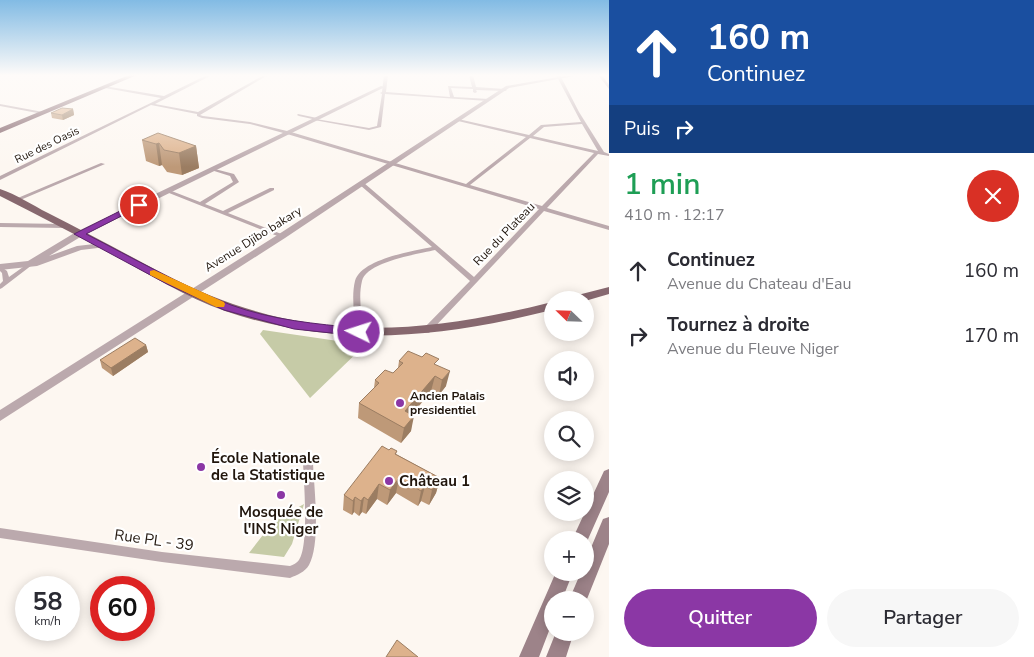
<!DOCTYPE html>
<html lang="fr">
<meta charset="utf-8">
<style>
body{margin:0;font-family:"Nunito Sans",sans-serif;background:#f7f7f7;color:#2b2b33;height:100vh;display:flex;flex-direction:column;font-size:19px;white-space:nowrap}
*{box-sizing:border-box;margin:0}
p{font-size:16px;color:#7c7c81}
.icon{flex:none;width:28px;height:28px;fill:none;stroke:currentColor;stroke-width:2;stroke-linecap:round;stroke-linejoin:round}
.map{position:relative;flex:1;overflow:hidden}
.sheet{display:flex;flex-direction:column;background:#fff;width:425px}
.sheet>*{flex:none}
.top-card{background:#1a4fa0;color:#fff;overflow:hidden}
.needle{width:32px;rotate:293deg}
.controls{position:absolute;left:544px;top:291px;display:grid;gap:10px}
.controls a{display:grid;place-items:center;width:50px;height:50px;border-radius:50%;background:#fff;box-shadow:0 2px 12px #0003;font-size:25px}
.speed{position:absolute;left:15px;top:576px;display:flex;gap:10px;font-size:25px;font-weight:700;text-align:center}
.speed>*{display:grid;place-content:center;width:65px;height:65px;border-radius:50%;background:#fff;box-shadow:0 2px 12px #0003;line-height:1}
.speed small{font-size:12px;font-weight:400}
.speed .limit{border:8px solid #d22;background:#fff;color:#111}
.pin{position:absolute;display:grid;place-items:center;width:42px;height:42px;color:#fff;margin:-21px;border:2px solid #fff;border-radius:50%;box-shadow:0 1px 5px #0007}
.me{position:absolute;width:55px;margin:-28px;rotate:274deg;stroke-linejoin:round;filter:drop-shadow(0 0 4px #0008)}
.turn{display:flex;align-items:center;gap:18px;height:105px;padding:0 15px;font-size:22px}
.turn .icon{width:65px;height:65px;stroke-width:2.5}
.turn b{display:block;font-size:35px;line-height:42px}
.then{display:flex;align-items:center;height:48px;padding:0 15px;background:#0003;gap:10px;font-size:19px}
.round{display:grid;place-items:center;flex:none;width:52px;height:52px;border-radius:26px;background:#f7f7f7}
.overview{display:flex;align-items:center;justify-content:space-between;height:85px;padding:0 15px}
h1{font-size:30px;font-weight:600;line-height:38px;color:#1e9e55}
.action{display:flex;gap:10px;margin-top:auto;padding:10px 15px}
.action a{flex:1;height:58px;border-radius:30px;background:#8b37a5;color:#fff;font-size:20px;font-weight:600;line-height:58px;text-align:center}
.action a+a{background:#f7f7f7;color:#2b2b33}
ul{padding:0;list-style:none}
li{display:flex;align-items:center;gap:15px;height:65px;padding:0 15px}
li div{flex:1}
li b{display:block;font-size:19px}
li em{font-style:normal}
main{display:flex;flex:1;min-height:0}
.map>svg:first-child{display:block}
.green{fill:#c6cba7}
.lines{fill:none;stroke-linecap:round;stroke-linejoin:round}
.pedestrian{fill:#bba9ad;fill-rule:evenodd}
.minor{fill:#bba9ad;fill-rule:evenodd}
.tertiary{fill:#bba9ad;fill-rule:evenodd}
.secondary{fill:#9d8389;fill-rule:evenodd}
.primary{fill:#87686f;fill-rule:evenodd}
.trunk{fill:#7d5c64;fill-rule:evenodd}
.wall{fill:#be9978}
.shaded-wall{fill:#9b7d62}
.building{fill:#ddb28c;stroke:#9b7d62}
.route{fill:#8b37a5;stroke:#5a246b}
.slow{fill:#f59e0b}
.poi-dot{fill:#8b37a5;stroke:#fff;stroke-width:2}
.labels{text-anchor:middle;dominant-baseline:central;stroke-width:4.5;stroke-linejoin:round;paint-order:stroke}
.far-street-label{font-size:11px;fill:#21160d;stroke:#fff}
.street-label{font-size:12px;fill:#21160d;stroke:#fff}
.poi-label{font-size:12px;font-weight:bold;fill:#21160d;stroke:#fff;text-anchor:start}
.near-poi-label{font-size:15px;font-weight:bold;fill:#21160d;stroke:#fff;text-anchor:start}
.near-street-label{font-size:15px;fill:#21160d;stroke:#fff}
</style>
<main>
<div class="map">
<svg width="609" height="657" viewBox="0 0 609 657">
<rect width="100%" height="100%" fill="#fdf7f1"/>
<path class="green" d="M263,330L365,345L310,398L260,334Z
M304,504L292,544L284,557L249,553L283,509L288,513Z"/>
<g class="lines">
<path class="pedestrian" d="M298,114L317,118L319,119L317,120L299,116L297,115Z"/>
<path class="minor" d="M207,75H212L155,104L198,112L264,75H268L200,115L203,116L250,122L291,132L466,184L526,137L458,121V119L529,135L541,125L581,122L556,75H560L579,112L604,152L609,154V156L598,154L547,208L609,226V230L544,211L429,333H426L422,331L423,329L470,281L435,250C418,254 366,262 362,281C358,297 362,316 363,332L359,334L355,332C355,316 351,297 355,281C361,259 413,251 432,247L360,185V183H364L474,277L539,209L287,134L250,124L202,118L197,116V114L151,105L0,180V176L161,98L105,88L104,86L164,96ZM582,124L598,151L533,136L544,127ZM530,138L594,153L542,206L470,185Z
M384,75H388L386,92L450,97L448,86L472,87L469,75H473L476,87L505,89L507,90L505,91L476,90L477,92L475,93L473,92V89L451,88L454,97L489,99L488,101L385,94L381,127L369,130L314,120L316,119L369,128L377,126L382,94L380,93L382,92Z
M598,75H602L609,85V89Z
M0,104L43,112L45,113L43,114L0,106Z
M101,163L105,164L18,201L13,200Z
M211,168L234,174L239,182L205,204L223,211L270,188H274V190L228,213L284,235V237H280L164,191L169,190L200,202L233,182L230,176L211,170Z
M0,223L64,224L67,226L64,228L0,227Z
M30,262L32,263L33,264L32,265L2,288L0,289V284L3,281L2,273L0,271V266L7,271L9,277Z
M308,459L311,460L313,463C314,488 321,543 309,565C305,572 297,575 290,578L162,562L0,538V528L162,552L290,566C293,565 297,563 299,560C309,546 304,482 303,463L305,460Z"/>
<path class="tertiary" d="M570,75H580L509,88L285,238L0,421V410L279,234L506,86Z
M381,86L385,87L82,236L49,256L77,246L103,243H106V247L81,250L37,266L0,270V264L28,261L76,232Z"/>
<path class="secondary" d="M609,469V492L585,546V540H572L604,471Z
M609,517V544L585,604V600H569L581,572H585V562L603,519Z
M556,572H573L562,600H552V623L539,657H519Z
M556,632H574L566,657H546Z"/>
<path class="primary" d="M0,189C16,194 32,205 48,213C86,232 124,253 162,273C295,343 409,338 552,302V310C441,338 336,349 225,311C186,297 150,275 114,255C76,235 38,215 0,196Z
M609,287V294L585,301L568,300L570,297Z"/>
<path class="trunk" d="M129,75H137L0,133V128Z"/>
</g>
<path class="wall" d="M73,109L74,115L63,120L52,118L51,113Z
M142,140L196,146L199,168L182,175L167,172L162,165L159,166L146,161Z
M146,345L148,352L113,376L102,368L100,360Z
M399,361L437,365L446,386L439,395L431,391L412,415L411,431L401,443L358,418L359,403L374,388L375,380L393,373L398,368Z
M389,450L397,451L396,454L440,478L436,493L429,505L421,501L418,506L396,493L387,505L377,499L366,514L362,512L359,516L354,512L352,515L343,510L344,495Z"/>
<path class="shaded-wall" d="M73,109L74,115L63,120L62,115Z
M159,143L162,165L159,166L156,144Z
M196,146L199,168L182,175L179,153Z
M146,345L148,352L113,376L111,368Z
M450,371L446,386L439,395L442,380Z
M435,376L431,391L402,426L405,411Z
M414,416L411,431L401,443L404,428Z
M399,478L396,493L387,505L390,490Z
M440,478L436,493L429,505L432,490Z
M379,484L377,499L366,514L368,500Z
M425,486L421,501L418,506L421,491Z
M355,497L354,512L352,515L353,501Z
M364,497L362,512L359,516L361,501Z"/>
<path class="building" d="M62,108L73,109L62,115L51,113Z
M158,133L196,146L179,153L164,150L159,143L156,144L142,140Z
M135,338L146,345L111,368L100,360Z
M408,351L422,357L426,353L439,359L434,364L450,371L442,380L435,376L405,411L414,416L404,428L359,403L379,383L375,380L385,370L393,373L403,363L399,361Z
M382,446L389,450L391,448L397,451L395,454L440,478L432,490L425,486L421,491L399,478L390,490L379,484L368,500L364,497L361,501L355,497L353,501L344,495Z
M397,640L418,657H386Z"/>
<linearGradient id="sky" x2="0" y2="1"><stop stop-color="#82bbe4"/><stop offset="0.45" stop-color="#fefbf9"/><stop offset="1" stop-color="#fefbf9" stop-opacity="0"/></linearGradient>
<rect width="609" height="167" fill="url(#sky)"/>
<path class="route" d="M136,203L143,205L86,234C133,258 180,285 231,305C272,320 316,324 359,328L365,332L359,336L294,329L224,310L167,284L74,234Z"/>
<path class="slow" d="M154,270L224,302L225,304L224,307H216L150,275V271Z"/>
<g class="poi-dot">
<circle cx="400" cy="403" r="5"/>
<circle cx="201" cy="467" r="5"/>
<circle cx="389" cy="481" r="5"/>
<circle cx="281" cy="495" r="5"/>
</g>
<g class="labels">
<g class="far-street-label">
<text transform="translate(47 145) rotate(-26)">Rue des Oasis</text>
</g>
<g class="street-label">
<text transform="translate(504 234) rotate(-46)">Rue du Plateau</text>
<text transform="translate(253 239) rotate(-32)">Avenue Djibo bakary</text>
</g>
<g class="poi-label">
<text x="410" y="396">Ancien Palais<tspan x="410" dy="14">presidentiel</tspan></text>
</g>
<g class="near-poi-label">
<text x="211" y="458">École Nationale<tspan x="211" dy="17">de la Statistique</tspan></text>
<text x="399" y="481">Château 1</text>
<text x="281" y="512" text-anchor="middle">Mosquée de<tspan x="281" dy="17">l'INS Niger</tspan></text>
</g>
<g class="near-street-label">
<text transform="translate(154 540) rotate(8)">Rue PL - 39</text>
</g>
</g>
</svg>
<div class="controls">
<a><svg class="needle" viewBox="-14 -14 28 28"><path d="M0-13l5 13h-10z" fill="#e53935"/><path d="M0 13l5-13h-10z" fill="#7c7c81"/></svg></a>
<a><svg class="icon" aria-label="sound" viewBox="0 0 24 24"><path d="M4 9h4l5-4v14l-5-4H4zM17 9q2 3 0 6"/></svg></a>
<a><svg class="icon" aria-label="search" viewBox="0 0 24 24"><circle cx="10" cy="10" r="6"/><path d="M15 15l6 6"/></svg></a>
<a><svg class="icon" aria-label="layers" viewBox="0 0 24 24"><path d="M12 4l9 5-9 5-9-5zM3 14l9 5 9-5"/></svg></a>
<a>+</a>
<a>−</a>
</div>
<div class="speed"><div>58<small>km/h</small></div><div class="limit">60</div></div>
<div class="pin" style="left:139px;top:205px;background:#d93025"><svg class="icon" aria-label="arrive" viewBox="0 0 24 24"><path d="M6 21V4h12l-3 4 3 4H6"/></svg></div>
<svg class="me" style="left:359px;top:332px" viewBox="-20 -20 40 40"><circle r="17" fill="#8b37a5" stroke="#fff" stroke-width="3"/><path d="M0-11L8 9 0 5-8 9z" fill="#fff"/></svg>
</div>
<section class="sheet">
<div class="top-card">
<div class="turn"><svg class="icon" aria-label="ahead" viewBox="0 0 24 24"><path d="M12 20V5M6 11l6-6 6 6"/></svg><div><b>160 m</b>Continuez</div></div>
<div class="then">Puis<svg class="icon" aria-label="right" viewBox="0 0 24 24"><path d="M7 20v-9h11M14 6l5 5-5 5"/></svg></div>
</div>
<div class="overview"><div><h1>1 min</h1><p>410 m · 12:17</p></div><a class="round" style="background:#d93025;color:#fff"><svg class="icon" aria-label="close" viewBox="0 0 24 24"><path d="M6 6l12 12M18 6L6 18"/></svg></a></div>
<ul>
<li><svg class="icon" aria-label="ahead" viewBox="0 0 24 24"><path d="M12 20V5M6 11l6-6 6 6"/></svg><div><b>Continuez</b><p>Avenue du Chateau d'Eau</p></div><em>160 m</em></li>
<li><svg class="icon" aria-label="right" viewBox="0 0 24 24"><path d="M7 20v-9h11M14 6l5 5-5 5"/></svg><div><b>Tournez à droite</b><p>Avenue du Fleuve Niger</p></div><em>170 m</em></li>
</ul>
<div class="action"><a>Quitter</a><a>Partager</a></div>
</section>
</main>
